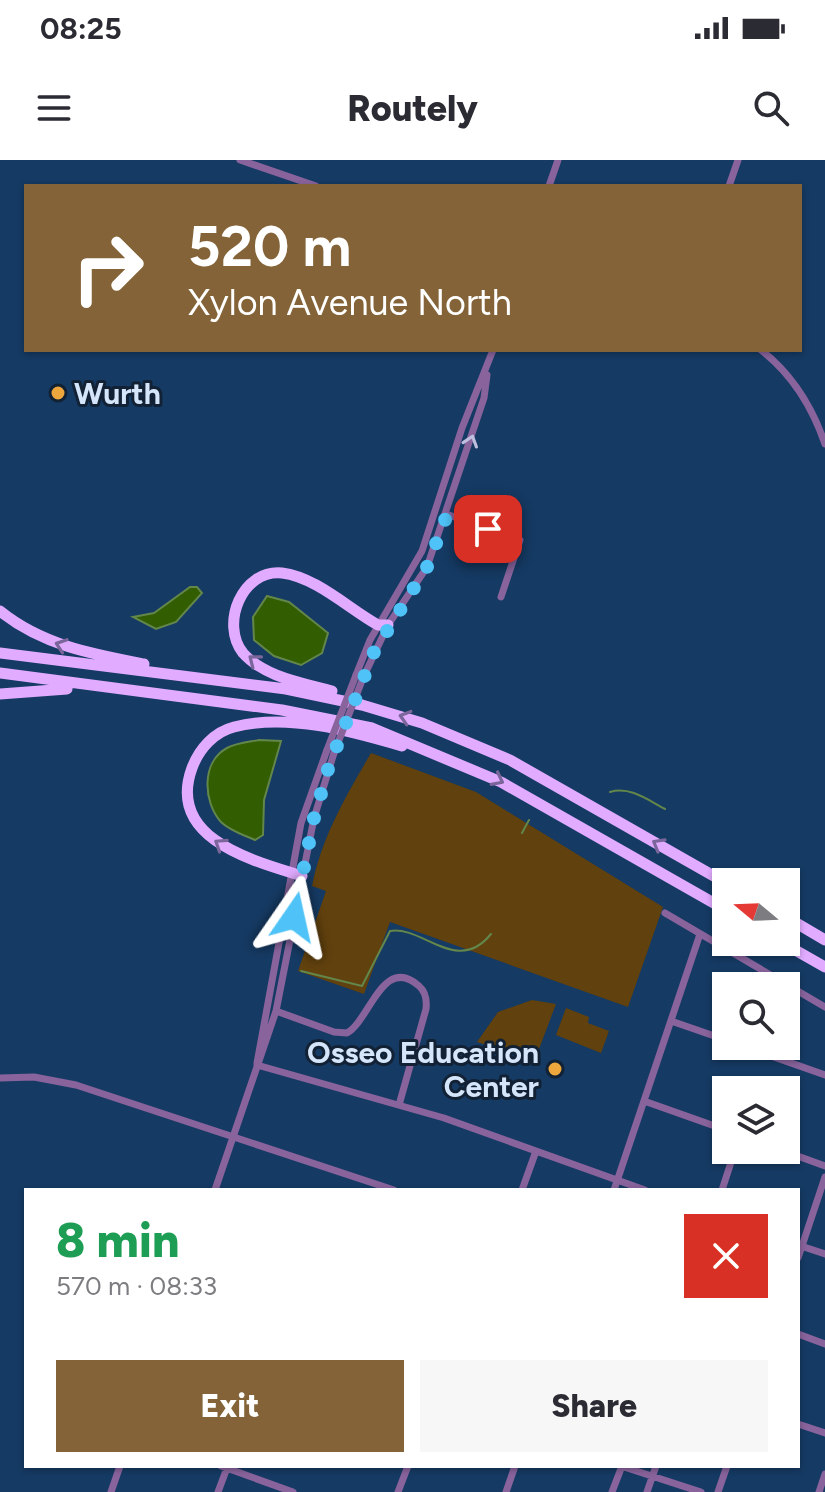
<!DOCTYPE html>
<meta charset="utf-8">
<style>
body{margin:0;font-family:Figtree,sans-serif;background:#f7f7f7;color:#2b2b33;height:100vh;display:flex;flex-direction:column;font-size:30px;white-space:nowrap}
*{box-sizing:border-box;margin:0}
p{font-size:26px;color:#7c7c81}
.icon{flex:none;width:44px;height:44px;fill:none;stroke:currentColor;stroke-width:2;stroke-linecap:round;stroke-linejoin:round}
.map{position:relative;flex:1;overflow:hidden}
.side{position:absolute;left:24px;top:1028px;width:776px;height:280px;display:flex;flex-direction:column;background:#fff;border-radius:0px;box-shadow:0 2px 6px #0004}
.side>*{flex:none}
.hud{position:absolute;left:24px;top:24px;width:778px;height:168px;border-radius:0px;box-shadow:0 2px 6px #0004;background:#836337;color:#fff;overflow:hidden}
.needle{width:52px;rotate:289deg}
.buttons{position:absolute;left:712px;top:708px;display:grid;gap:16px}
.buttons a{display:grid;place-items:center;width:88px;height:88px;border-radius:0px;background:#fff;box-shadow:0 2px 6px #0004;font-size:40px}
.pin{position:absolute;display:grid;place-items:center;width:68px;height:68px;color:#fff;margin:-34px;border-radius:16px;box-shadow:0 4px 12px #0006}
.me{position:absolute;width:88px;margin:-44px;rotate:11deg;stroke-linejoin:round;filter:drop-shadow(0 0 6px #0008)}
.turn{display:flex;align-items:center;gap:28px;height:168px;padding:0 32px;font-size:36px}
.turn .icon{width:104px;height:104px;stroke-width:2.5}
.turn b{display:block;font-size:56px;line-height:68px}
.round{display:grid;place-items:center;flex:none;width:84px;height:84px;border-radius:0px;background:#f7f7f7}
.head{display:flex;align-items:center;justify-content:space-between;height:136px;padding:0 32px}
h1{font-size:48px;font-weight:800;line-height:60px;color:#1e9e55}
.cta{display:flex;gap:16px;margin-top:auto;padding:16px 32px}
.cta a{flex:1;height:92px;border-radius:0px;background:#836337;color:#fff;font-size:32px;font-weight:800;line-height:92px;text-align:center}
.cta a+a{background:#f7f7f7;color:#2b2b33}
.status{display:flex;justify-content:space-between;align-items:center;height:56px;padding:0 40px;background:#fff;direction:ltr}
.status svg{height:22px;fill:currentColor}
header{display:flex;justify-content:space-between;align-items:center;height:104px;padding:0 32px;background:#fff;font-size:36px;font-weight:800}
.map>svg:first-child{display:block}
.green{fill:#61410d}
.water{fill:#325d00;stroke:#63864b;stroke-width:2}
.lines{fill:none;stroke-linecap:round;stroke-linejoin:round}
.stream{stroke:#63864b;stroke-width:2}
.minor{stroke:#88639c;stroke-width:7}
.highway{stroke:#e1abff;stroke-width:11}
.minor-bridge{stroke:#88639c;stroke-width:7}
.oneway{stroke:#bebfde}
.oneway2{stroke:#7a669a}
.route{stroke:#4fc3f7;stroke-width:14;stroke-dasharray:0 25.2}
.poi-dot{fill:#eea73c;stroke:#122134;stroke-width:3}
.labels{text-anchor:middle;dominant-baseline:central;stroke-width:6;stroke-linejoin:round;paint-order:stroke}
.poi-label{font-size:30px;font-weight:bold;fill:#d5e6fb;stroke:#122134;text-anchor:start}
</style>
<div class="status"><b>08:25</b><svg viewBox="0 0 49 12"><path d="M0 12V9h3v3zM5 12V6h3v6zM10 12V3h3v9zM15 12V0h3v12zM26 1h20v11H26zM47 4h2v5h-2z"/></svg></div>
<header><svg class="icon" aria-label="menu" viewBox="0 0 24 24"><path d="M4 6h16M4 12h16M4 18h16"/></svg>Routely<svg class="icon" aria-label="search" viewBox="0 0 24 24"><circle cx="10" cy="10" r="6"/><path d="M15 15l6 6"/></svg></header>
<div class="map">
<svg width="825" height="1332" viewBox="0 0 825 1332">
<rect width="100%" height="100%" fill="#153a63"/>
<path class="green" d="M371,593L476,632L663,747L628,847L390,762L364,834L298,811L326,731L312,726C322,676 346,636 371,593Z
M532,840L556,844L536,897L531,899L477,882L498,852Z
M566,848L589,857L588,863L609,871L601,893L556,875Z"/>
<path class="water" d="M190,427H197L202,433L176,462L156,469L133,457L154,453Z
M267,436L289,442L328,473L322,493L301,505L274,496L254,480L253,457Z
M259,580L281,581L264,640L263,675L255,680C244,675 230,671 221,662C203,642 201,602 227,588C236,583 249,582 259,580Z"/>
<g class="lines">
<path class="stream" d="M610,632C630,626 648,640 665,649
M522,673L529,660
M301,811L362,826L390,771C422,765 457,816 491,774"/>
<path class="minor" d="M240,0L316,26
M549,26L558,0
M729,26L738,0
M761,190C793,215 812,246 825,284
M446,354L520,380L501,437
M356,515L370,480L422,391L462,268L493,190
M363,518L388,465L427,407L484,238L487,215
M665,753L825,847
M276,851L334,872L347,873C370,860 383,794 419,826C426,832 427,840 426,849L399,945
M671,861L726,880
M743,886L825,915
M257,903L301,663L327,590
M257,905L444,958L645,1030
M0,918L34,917L76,925L394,1030
M644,941L726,970
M781,990L825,1006
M215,1030L276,851L314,658L334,593
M522,1030L536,991
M614,1030L700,774
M722,1030L735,990
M801,1086L825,1094
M798,1098L825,1017
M798,1174L825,1184
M798,1264L825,1273
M221,1306L293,1332
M621,1306L701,1332
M111,1332L120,1306
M218,1332L227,1308
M398,1332L408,1306
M506,1332L515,1306
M612,1332L622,1306
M647,1332L656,1306
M718,1332L727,1306
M819,1332L825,1314"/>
<path class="highway" d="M0,451C42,485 92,494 144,504
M0,493L286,529L362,545L422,563L510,600L726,723
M0,513L282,550L372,568L501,622L726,750
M332,531C303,523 264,517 243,493C220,464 242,409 282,413C316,417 349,449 378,465H388
M0,534L67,529
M302,716C254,701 166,679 192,608C199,589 214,572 234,567C287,553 351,571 402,586
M786,757L825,780
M781,782L825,807"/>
<path class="minor-bridge" d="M327,590L356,515
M334,593L363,518"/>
</g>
<defs><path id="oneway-chevron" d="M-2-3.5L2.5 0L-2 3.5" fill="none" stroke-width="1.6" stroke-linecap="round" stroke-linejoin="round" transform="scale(2)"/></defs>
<use class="oneway" href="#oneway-chevron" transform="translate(471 281) rotate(-72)"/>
<g class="oneway2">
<use href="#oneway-chevron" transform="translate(61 485) rotate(-161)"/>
<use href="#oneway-chevron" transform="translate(254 500) rotate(-142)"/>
<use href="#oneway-chevron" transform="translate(405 557) rotate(-163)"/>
<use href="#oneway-chevron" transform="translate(498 620) rotate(27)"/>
<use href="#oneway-chevron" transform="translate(220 684) rotate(-147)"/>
<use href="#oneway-chevron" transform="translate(658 684) rotate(-150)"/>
</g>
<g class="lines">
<path class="route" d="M294,757L314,658L329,606L374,492L427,407L447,355L488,369"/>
</g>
<g class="poi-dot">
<circle cx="58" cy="233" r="8"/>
<circle cx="555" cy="909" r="8"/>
</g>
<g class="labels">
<g class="poi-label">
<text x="74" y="233">Wurth</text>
<text x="539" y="892" text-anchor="end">Osseo Education<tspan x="539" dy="34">Center</tspan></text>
</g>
</g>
</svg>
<div class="buttons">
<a><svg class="needle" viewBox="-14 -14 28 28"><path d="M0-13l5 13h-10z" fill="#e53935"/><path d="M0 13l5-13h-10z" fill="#7c7c81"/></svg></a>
<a><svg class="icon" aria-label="search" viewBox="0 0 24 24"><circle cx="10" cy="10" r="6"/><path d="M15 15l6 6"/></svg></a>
<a><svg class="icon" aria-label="layers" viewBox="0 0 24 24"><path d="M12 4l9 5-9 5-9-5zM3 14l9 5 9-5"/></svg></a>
</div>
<div class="pin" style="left:488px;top:369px;background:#d93025"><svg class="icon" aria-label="arrive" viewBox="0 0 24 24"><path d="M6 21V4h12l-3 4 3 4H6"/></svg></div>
<svg class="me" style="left:294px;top:757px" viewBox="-20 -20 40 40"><path d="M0-17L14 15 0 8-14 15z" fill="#4fc3f7" stroke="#fff" stroke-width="4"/></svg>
<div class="hud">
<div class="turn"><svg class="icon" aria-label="right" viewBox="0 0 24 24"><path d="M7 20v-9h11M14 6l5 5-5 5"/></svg><div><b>520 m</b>Xylon Avenue North</div></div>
</div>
<section class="side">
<div class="head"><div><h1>8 min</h1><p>570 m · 08:33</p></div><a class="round" style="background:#d93025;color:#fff"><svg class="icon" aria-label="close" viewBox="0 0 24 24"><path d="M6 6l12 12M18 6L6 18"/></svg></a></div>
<div class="cta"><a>Exit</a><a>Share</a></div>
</section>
</div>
